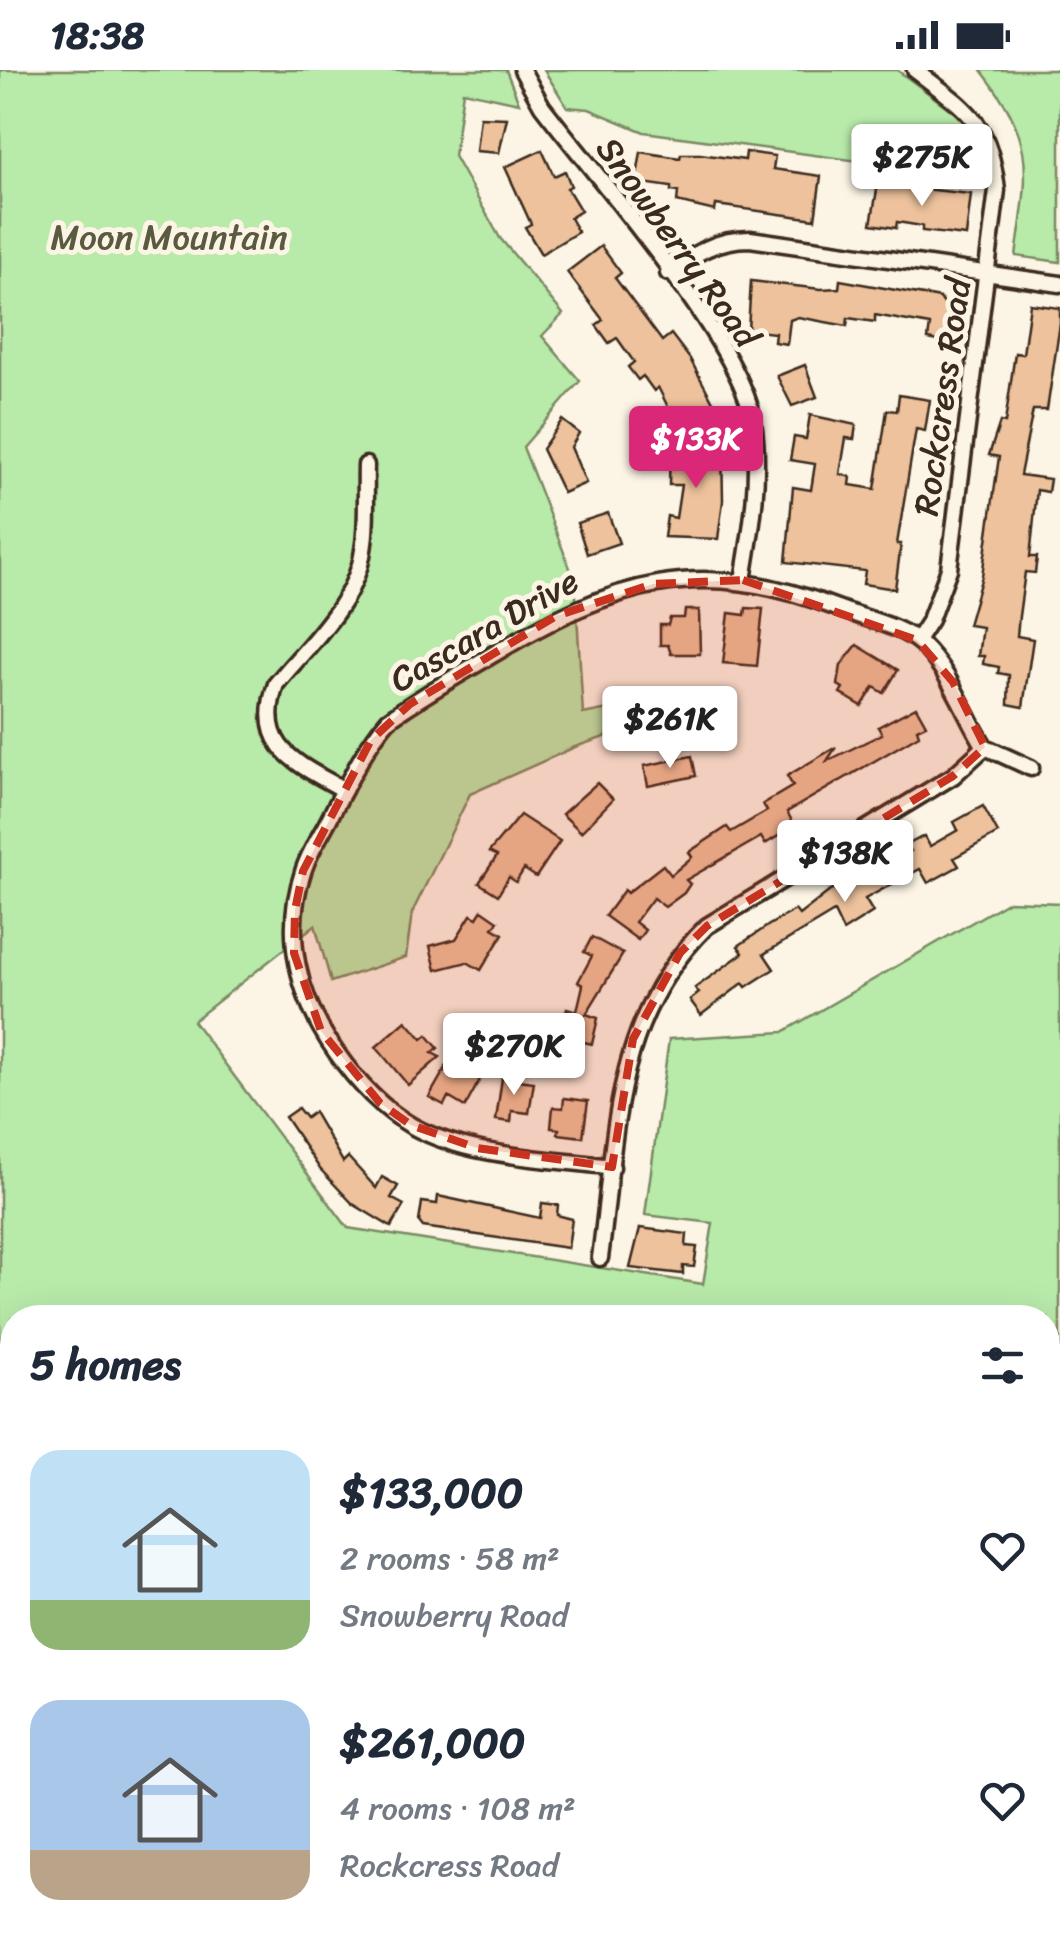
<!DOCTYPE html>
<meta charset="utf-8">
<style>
:root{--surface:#fff;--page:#f2f2f3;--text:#1f2937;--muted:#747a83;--accent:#db2777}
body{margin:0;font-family:Sriracha,sans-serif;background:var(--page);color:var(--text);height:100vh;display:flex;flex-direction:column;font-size:38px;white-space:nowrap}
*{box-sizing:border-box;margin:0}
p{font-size:32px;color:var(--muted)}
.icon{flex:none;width:55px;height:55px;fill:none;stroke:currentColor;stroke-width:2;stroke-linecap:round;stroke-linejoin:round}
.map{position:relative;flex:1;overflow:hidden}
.drawer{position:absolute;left:0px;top:1235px;width:1060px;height:642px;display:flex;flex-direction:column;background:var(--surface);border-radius:40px 40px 0 0;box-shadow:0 10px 40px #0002}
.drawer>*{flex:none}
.price{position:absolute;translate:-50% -85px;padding:0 22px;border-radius:10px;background:#fff;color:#222;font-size:32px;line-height:65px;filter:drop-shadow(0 2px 5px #0008)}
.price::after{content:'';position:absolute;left:50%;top:60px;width:30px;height:22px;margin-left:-15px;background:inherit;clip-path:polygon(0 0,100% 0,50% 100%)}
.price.selected{background:var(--accent);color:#fff}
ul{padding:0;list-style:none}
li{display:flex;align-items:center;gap:30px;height:250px;padding:0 30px}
li span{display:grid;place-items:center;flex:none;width:280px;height:200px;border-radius:30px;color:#555}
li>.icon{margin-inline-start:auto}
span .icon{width:120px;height:120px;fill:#fffc;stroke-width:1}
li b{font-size:42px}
h2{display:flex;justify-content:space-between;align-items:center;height:120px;padding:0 30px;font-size:42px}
.status{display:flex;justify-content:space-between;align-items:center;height:70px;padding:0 50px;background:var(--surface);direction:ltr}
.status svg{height:28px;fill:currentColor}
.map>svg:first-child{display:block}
.green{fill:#b8eaaa;stroke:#7a8a64;stroke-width:2.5;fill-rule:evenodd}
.building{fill:#edc29d;stroke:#3b2a1e;stroke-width:2.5}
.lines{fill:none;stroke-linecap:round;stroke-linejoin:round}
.minor-casing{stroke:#3b2a1e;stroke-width:21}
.minor{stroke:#fcf5e5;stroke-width:14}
.marked{fill:#c8321e;fill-opacity:0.2;stroke:#c8321e;stroke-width:8;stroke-dasharray:20 12;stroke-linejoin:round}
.labels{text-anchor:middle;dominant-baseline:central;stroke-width:10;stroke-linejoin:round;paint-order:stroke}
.park-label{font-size:35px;fill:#5a5a41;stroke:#fcf5e5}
.street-label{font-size:35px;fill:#3b2a1e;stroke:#fcf5e5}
</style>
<div class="status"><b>18:38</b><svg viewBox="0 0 49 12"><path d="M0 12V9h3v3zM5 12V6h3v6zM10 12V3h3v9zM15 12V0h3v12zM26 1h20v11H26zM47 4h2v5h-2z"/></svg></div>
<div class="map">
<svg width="1060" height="1876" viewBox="0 0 1060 1876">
<rect width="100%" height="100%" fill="#fcf5e5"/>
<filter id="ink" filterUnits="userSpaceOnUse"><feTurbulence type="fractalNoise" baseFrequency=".01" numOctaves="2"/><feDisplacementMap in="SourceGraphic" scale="20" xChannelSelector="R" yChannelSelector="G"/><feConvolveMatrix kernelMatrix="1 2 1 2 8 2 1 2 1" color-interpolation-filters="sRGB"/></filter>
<g filter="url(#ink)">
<g class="green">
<path d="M0,0H506L519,33L463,21L454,86L500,168L563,244L542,266L580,311L523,377L575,511L583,644L659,629L664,647L575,677L470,724L412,843L406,887L331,912L315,855L193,951L348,1158L703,1214L713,1153L645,1145L669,969L783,962L1009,831L1060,833V1876H0ZM12,1248H1048V1865H12Z"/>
<polygon points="544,0 897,0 967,52 981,79 985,108 644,62 589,39 567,37"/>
<path d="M981,0H1060V192L1016,186C1028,100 1037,72 981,0Z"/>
</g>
<g class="building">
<polygon points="480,47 507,48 499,83 476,81"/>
<polygon points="542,80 554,106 565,101 571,116 567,118 581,141 570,148 578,162 541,184 525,157 531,154 505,97"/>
<polygon points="641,82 680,88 681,84 700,84 745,90 746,82 775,86 773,99 821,106 815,149 716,135 715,141 677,132 678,122 671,121 671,117 636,112"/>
<polygon points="878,114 971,124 966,166 922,161 922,156 897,152 896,158 871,154"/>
<polygon points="601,176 621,203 615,208 662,271 671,264 690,289 720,345 682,365 658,317 654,321 643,306 638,310 628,297 634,292 617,268 609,273 596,255 603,250 567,202"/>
<polygon points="840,210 940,228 953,247 949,273 928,269 930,255 875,245 875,252 848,248 847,256 798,247 790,250 787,274 774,272 775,263 748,260 751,211 821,219 839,218"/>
<polygon points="1030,234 1060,238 1060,254 1047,340 1033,340 1020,405 1050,409 1048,422 1037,420 1030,487 1037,487 1035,503 1025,502 1019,546 1017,566 1033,569 1023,637 1008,634 1009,605 998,603 999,597 983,594 984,586 978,586 982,557 968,555 982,506 999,387 989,385 1000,352 1005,353 1015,283 1023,284"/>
<polygon points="805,295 817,327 792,336 777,306"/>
<polygon points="899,325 930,330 925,361 916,359 897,474 901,474 895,519 863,514 865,501 786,492 793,417 811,420 815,394 790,390 794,367 806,369 810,345 856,355 854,369 846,368 840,404 851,407 850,415 875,419 887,340 897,341"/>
<polygon points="562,350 579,363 571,377 586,413 563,423 542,379"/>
<polygon points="670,373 722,375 723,431 718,469 664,467 667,446 676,448 681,415 669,415"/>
<polygon points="608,443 619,473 587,484 577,453"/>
<polygon points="746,538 763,539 757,596 723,593 729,543 745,545"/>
<polygon points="685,540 699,540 700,584 671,584 668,575 660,575 660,555 668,555 670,548 684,548"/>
<polygon points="857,575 898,600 884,623 874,617 862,636 840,623 843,618 838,615 841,595"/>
<polygon points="916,637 926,655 917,659 919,665 787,742 795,756 765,774 761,767 686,810 690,814 684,823 665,837 653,828 635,852 645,860 638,870 605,846 624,820 627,823 663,795 671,805 692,787 689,782 727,757 731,762 767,741 763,734 793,716 787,706 836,677 827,691 882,664 878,657"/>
<polygon points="692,686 696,706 648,716 644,696"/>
<polygon points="597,713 613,729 581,762 562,744"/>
<polygon points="983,736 998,763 954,788 959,796 928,813 920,799 865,829 873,842 843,861 834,842 764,884 774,899 746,917 743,913 701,945 690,930 699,923 695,918 743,883 738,876 769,855 795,840 799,845 839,814 842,818 911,781 907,775 924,766 930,776 958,760 954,752"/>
<polygon points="520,745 560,771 536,807 524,799 516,812 509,807 498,825 479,813 497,786 489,782"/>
<polygon points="482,840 498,851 493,858 503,864 481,900 467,892 436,900 430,876 456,869 471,845 477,848"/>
<polygon points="592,867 623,884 586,944 598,948 592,974 560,966 567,938 577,941 583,915 578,912 592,886 584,882"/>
<polygon points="406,951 422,969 427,965 438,978 432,983 440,987 408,1015 376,977"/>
<polygon points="449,992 465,1001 470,994 484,1002 465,1037 448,1027 444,1035 429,1027"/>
<polygon points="502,1008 534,1012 529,1043 512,1041 511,1052 496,1050"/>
<polygon points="564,1028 588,1031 583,1067 558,1064 559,1059 551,1058 553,1037 563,1038"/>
<polygon points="298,1038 306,1048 314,1042 343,1092 348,1087 376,1118 382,1107 398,1116 391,1128 404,1135 391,1157 353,1134 320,1099 285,1047"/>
<polygon points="438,1126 540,1148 542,1133 558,1135 557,1145 572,1149 568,1178 423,1157 419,1152 422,1132 437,1134"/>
<polygon points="640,1158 687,1164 686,1176 697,1177 694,1197 683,1196 683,1204 630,1198"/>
</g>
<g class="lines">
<g class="minor-casing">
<g id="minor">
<path d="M522,0L542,36C596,107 741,271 753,351C761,405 752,457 743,510"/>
<path d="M915,0C967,40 989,49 997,120L949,499L930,550L917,570"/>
<path d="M668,203C696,183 716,169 750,169L1060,214"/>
<path d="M344,720C297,693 254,678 276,614C308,575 356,533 363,480C368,453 365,423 366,395"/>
<path d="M612,1097C548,1088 470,1088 412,1056C381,1038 356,1011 336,982C299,930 282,865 303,802C309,781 324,761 333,741C350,709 365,677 388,650C421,626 457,606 492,585C615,511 698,485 837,538C862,548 902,556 921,574C952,604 963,642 985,677L1031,698"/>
<path d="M600,1188C617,1064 612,949 707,856L953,706L985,677"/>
</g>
</g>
<use href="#minor" class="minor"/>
</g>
</g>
<path class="marked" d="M743,510L917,570L953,612L985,677L953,706L707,856L680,883L633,969L612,1097L477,1078L411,1055L380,1033L321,961L294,883L295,840L303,801L371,670L410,634L556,546L653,514Z"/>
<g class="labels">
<g class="park-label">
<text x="169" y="167">Moon Mountain</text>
</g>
<g class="street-label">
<text transform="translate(678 172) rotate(54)">Snowberry Road</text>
<text transform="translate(942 327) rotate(-82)">Rockcress Road</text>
<text transform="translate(484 560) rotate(-30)">Cascara Drive</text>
</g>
</g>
</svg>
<b class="price" style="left:922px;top:139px">$275K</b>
<b class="price selected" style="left:696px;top:421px">$133K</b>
<b class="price" style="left:670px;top:701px">$261K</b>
<b class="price" style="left:845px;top:835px">$138K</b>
<b class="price" style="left:514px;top:1028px">$270K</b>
<section class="drawer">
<h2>5 homes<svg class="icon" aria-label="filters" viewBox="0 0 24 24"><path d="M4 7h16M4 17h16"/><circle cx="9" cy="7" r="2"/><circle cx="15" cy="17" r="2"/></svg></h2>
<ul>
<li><span style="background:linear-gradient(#bfe0f5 75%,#8fb573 0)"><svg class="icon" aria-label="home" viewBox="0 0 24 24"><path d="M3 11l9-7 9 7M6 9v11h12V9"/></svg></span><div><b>$133,000</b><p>2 rooms · 58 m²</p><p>Snowberry Road</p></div><svg class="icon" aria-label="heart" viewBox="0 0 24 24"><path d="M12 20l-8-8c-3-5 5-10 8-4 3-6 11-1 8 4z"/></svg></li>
<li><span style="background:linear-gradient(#a9c7e8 75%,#b9a48a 0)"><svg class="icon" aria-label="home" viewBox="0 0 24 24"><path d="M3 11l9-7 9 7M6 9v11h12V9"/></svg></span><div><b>$261,000</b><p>4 rooms · 108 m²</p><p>Rockcress Road</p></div><svg class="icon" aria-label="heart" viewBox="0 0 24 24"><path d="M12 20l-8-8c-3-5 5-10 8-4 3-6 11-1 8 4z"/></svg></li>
</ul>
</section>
</div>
